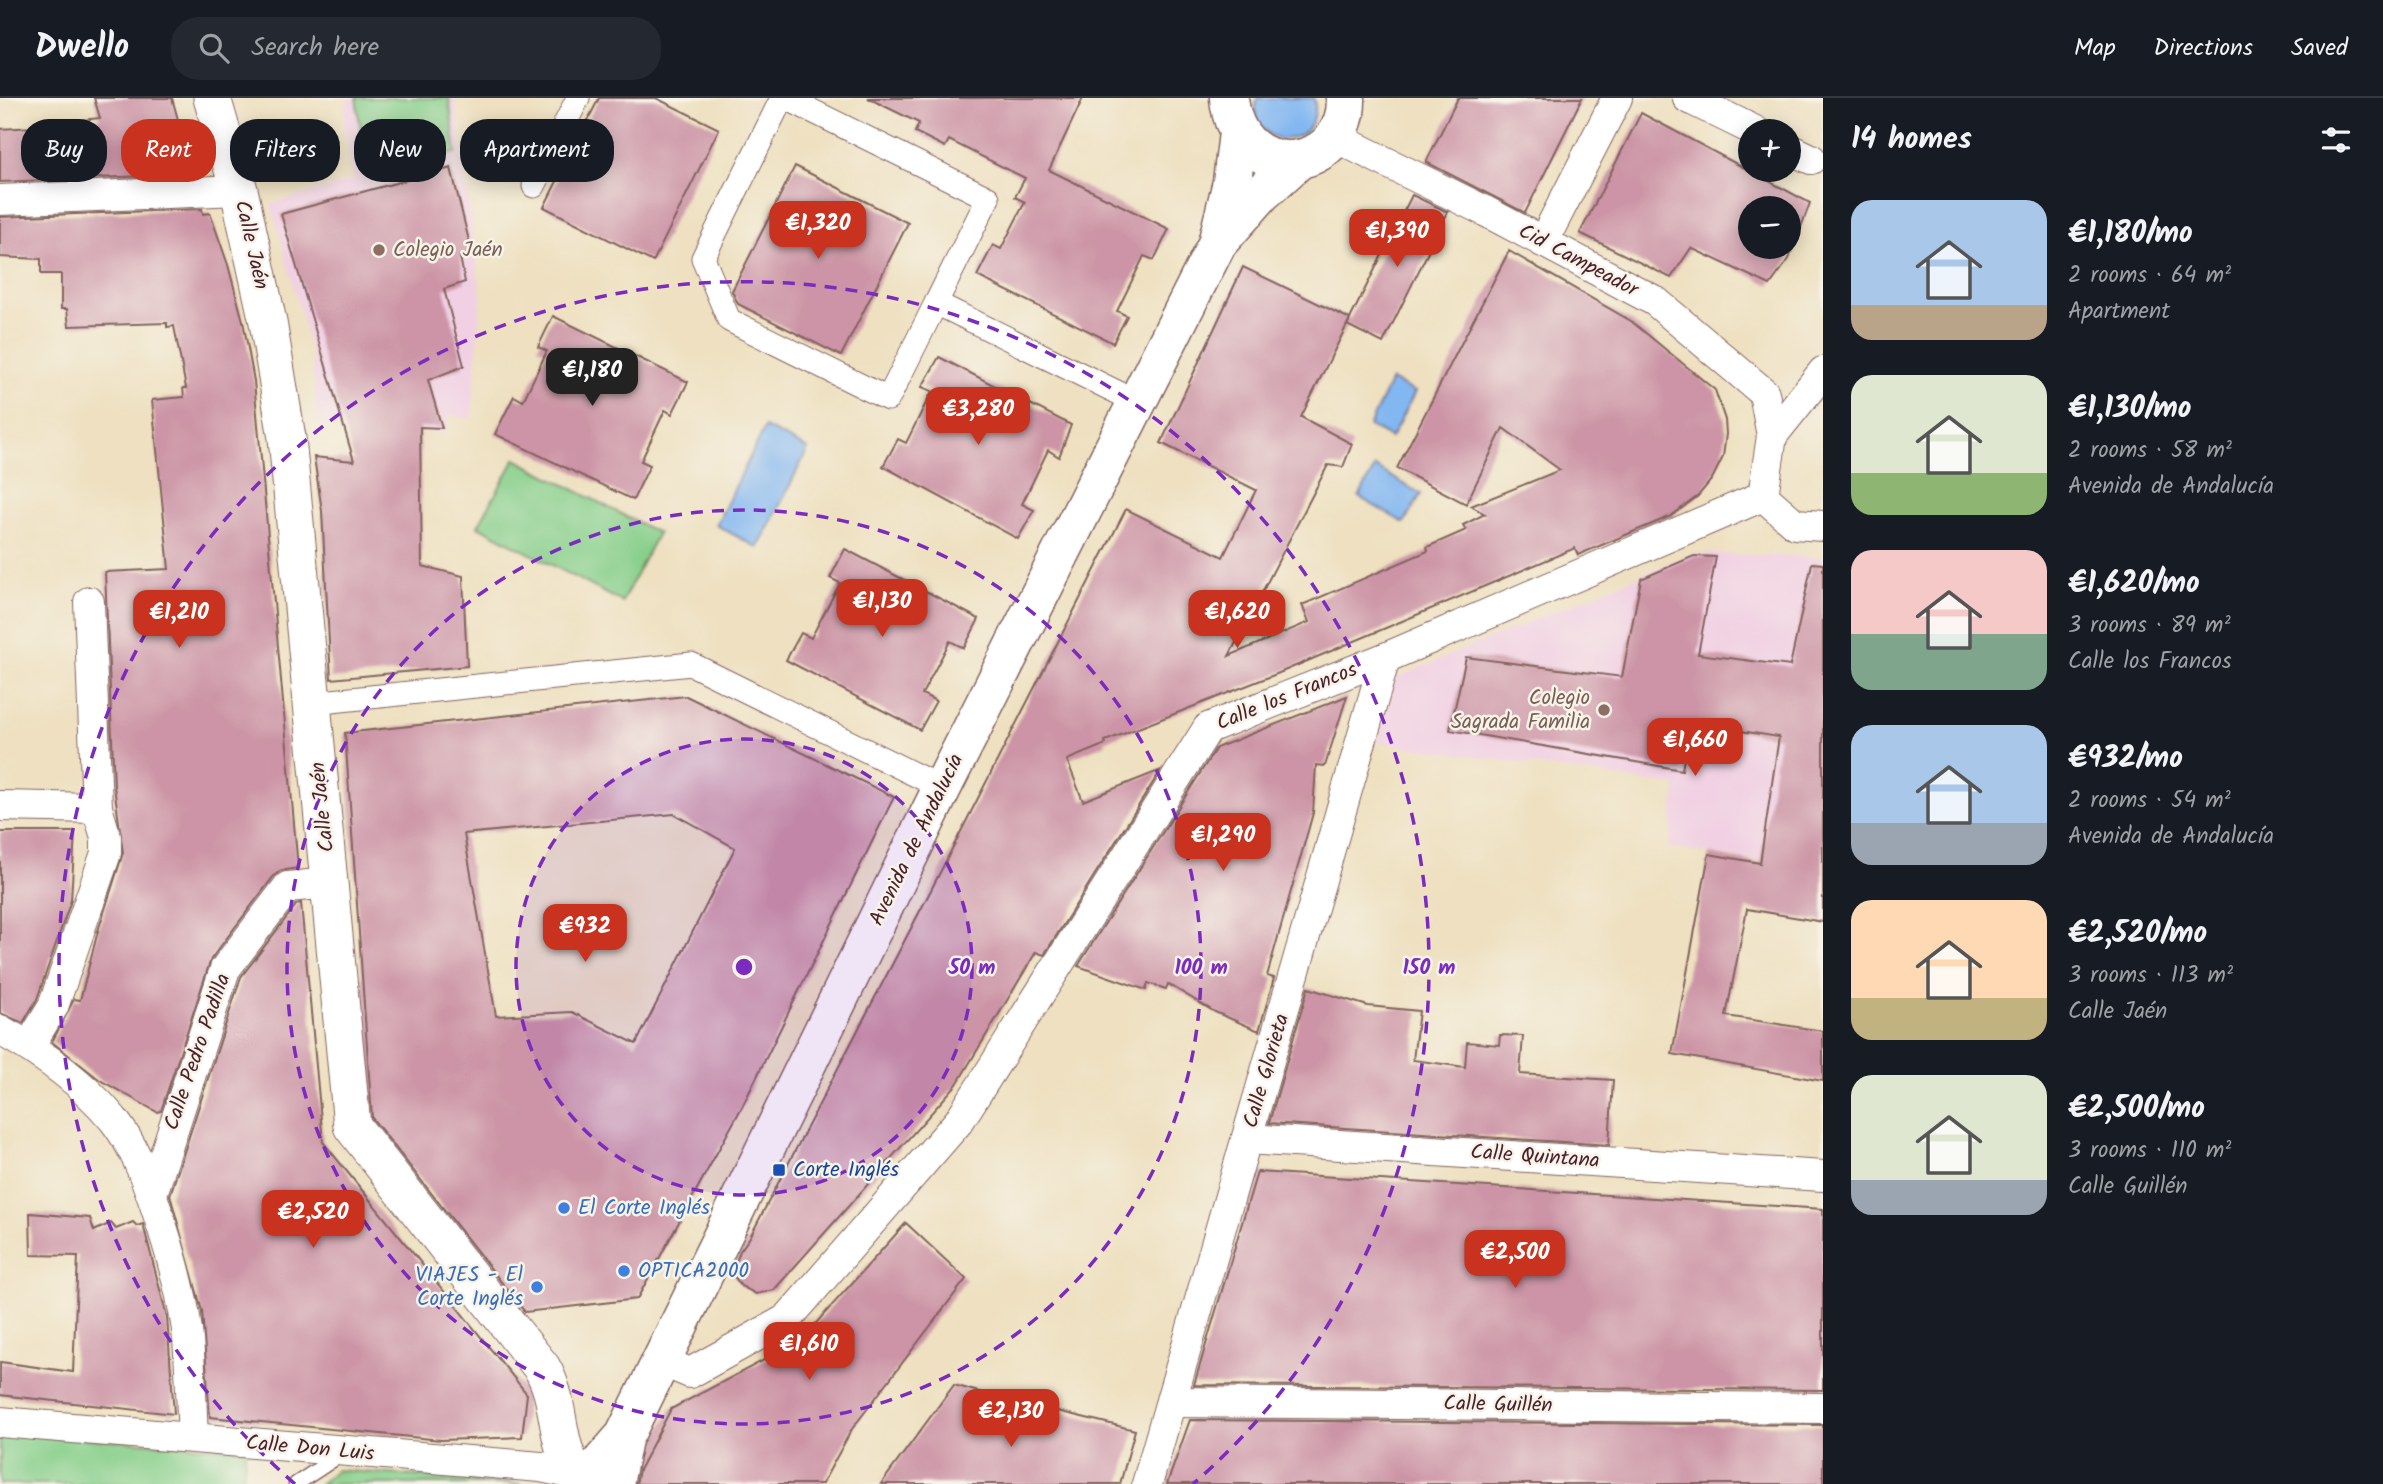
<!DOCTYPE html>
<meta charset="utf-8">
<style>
:root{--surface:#171b24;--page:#242831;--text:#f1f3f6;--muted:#9ea1a6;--line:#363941;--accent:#c8321e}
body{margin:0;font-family:Kalam,sans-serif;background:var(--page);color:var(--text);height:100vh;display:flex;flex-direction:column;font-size:26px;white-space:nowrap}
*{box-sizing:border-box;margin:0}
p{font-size:23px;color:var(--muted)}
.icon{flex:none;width:38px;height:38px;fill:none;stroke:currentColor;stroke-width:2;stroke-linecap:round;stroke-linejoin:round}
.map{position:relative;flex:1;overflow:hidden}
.sheet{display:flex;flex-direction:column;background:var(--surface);width:560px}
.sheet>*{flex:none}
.banner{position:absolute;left:21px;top:21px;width:665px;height:63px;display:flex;gap:14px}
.tools{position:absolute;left:1738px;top:21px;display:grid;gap:14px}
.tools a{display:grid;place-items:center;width:63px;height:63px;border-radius:50%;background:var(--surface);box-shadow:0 4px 18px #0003;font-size:35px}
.price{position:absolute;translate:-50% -60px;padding:0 16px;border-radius:14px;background:var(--accent);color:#fff;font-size:23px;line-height:46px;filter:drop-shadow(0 2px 4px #0008)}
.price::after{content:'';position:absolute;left:50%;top:42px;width:21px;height:16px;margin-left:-10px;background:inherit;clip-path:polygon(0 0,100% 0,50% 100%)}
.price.selected{background:#222;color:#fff}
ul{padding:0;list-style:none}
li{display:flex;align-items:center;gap:21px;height:175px;padding:0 28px}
li span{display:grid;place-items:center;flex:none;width:196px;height:140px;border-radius:21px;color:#555}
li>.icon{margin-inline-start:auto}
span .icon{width:84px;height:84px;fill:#fffc;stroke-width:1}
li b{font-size:30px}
h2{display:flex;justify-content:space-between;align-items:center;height:84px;padding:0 28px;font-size:30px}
.chip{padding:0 24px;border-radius:28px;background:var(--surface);box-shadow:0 4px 18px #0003;font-size:24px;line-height:63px}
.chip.selected{background:var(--accent);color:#fff}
header{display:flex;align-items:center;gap:42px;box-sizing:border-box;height:98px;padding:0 35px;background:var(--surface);border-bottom:2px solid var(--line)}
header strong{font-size:33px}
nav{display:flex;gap:38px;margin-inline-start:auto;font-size:24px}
.search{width:490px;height:63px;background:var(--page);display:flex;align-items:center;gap:18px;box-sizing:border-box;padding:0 24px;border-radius:28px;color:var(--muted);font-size:26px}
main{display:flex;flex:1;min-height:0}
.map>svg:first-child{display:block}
.built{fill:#f1d0e3}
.green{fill:#87cf8b;stroke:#68775b;stroke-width:2}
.water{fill:#83b7f1;stroke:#666b8e;stroke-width:2}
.building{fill:#cc94a6;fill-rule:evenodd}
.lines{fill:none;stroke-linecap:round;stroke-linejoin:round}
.service-casing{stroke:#83635f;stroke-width:17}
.pedestrian-casing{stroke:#83635f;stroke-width:25}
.minor-casing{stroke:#83635f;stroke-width:32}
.tertiary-casing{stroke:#83635f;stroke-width:39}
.secondary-casing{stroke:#83635f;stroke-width:41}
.service{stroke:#fff;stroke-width:14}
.pedestrian{stroke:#fff;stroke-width:23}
.minor{stroke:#fff;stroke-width:30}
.tertiary{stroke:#fff;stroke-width:37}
.secondary{stroke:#fff;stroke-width:38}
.ring{fill:none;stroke:#7b2cbf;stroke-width:3.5;stroke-dasharray:12 9}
.education-dot{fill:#8d6e63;stroke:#f7f3e8;stroke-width:2.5}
.transit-dot{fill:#1a4fb4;stroke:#f7f3e8;stroke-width:2.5}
.shop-dot{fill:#3f7fe0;stroke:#f7f3e8;stroke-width:2.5}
.labels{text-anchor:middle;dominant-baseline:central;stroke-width:5;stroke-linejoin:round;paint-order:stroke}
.street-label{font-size:21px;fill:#4a1f2b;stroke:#f7f3e8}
.education-label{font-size:21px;fill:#785e54;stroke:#f7f3e8;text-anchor:start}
.transit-label{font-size:21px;fill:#164399;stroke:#f7f3e8;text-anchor:start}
.shop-label{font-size:21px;fill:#366cbe;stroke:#f7f3e8;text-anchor:start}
.centre{fill:#7b2cbf;stroke:#f7f3e8;stroke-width:3.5}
.ring-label{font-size:21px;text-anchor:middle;font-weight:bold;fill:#7b2cbf;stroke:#f7f3e8;stroke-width:5;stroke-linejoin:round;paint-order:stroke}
</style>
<header>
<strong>Dwello</strong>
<div class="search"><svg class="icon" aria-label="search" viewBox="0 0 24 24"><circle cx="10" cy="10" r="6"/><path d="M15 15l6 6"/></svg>Search here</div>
<nav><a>Map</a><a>Directions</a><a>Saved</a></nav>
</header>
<main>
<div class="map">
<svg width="1823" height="1386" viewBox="0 0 1823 1386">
<rect width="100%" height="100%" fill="#f7f3e8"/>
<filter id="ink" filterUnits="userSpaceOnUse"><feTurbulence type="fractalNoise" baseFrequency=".0143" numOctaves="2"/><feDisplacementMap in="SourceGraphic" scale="14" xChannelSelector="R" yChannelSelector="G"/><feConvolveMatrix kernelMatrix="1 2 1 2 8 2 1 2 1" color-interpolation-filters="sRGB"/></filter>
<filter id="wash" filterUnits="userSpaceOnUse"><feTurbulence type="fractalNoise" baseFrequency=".00686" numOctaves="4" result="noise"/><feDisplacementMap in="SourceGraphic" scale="28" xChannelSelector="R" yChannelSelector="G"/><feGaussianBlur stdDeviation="1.57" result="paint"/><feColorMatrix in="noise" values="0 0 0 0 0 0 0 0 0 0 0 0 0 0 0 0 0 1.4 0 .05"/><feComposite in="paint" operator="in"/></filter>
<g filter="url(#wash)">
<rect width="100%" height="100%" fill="#eee0c0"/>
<g class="built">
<polygon points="347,0 455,0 481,197 472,321 450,317 445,335 317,326 311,254 271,106 354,82 344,26"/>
<polygon points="1693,455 1823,459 1823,772 1669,750 1676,688 1378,644 1393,581"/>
</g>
<g class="green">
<polygon points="356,0 449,0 456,55 367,73"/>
<polygon points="515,361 658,435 622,504 478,428"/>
<polygon points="0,1335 246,1351 242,1386 0,1386"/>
<polygon points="337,1372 521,1386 320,1386"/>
</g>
<g class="water">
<path d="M1257,0H1314C1320,25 1303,43 1278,41C1260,33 1252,20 1257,0Z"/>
<polygon points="1391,282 1415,294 1391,340 1369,328"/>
<polygon points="765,329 808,351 758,450 716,427"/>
<polygon points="1375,369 1421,396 1404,425 1359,399"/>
</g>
<g id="blocks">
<g class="building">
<polygon points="94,0 172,0 193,76 0,84 0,31 74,27 74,23 100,20"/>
<polygon points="599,0 656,0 719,31 653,164 544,109"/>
<polygon points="868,0 1083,0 1049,72 1169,131 1154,162 1144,158 1117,213 1127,218 1113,245 977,178 993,147 1001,151 1025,104 1015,99 1025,80 949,42 945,49 915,34 919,25"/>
<polygon points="1458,0 1582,0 1525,115 1426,64"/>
<path d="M1641,15L1810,105L1789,161L1770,187L1691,150L1671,180L1580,135ZM1750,110H1788V149H1750Z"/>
<polygon points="795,68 908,125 841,258 738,206 732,193"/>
<polygon points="451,70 472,155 460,159 465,184 444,191 464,268 428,282 442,330 420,329 422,468 463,478 467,568 331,581 322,413 314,359 354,363 281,116"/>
<polygon points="1412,97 1448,114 1383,245 1347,227"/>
<polygon points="202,111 203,116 210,115 228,167 243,223 254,283 298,770 280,773 274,778 211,861 161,1013 157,1014 100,982 52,944 74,901 80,902 98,833 123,755 114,688 105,474 169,471 152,302 184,299 183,290 186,290 174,228 167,229 167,225 69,228 67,211 61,211 61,176 41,176 41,161 0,159 0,119"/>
<polygon points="1509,153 1631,223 1715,292 1725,322 1726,336 1723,359 1712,381 1698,398 1671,418 1578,457 1575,450 1279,575 1105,643 1106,646 1067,662 1083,703 1161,672 1044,857 1036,854 957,986 774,1192 756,1196 741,1188 732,1175 740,1153 750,1139 931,792 1126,411 1223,459 1256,392 1161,345 1243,169 1350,221 1301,319 1352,346 1343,369 1328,367 1229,558 1309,524 1302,507 1428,453 1427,449 1466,432 1463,427 1485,416 1471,408 1560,372 1503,330 1466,406 1397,370"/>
<polygon points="553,218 688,284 672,316 665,312 641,363 650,367 633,402 495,336 514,298 523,303 547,253 538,249"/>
<polygon points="939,259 1071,327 1059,359 1048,352 1022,406 1034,412 1018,441 883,368 898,341 906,345 932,293 922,289"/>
<polygon points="845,451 979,521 964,550 950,543 922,596 936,603 920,632 786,562 801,535 811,540 840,485 830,480"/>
<polygon points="1694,458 1716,459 1698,556 1790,568 1812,465 1823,466 1823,824 1747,811 1726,918 1823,933 1823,983 1672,956 1709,756 1760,765 1779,639 1690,625 1682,672 1450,632 1466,559 1622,579 1641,481"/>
<path d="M686,598L894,699L743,1007L637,1201L525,1214L372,1020L345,635ZM674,716L735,750L636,946L572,914L496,918L464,736Z"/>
<polygon points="1347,598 1325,668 1316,667 1313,715 1267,878 1274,880 1259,933 1215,914 1168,886 1166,891 1148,885 1146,892 1078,868 1216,650"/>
<polygon points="0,734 75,734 71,802 37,901 23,925 0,915"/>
<polygon points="301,805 323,1044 527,1296 522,1339 441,1342 210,1319 202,1213 170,1097 241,879 297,806"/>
<polygon points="1308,890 1368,908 1419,913 1413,962 1465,969 1467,944 1499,947 1500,937 1523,938 1520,976 1613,982 1609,1047 1269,1025"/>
<polygon points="1257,1074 1823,1111 1823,1292 1194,1287"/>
<polygon points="30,1115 90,1120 94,1133 111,1125 116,1131 133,1124 137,1128 143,1126 167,1219 174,1316 0,1297 0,1264 73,1274 78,1158 31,1157"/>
<polygon points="906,1125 966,1181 852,1331 822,1386 636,1386 639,1372 671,1311 800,1243"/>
<polygon points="954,1287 982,1295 976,1317 1033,1332 1041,1309 1135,1332 1120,1386 881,1386"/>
<polygon points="1190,1322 1823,1327 1823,1386 1167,1386"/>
</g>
</g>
</g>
<g filter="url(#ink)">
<use href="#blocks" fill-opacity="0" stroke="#83635f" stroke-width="2"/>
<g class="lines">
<g class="service-casing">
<polyline id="service" points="296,1386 340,1357"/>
</g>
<g class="pedestrian-casing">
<g id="pedestrian">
<polyline points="782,0 703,160 729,222 888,301 936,205"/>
<polyline points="786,0 988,100 936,205 1137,304"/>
<polyline points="534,88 578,0"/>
<polyline points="312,605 691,566 942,690"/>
</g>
</g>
<g class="minor-casing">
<g id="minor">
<polyline points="1688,0 1755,33"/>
<polyline points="1335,39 1485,113 1655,203 1764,295 1772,338"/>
<polyline points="1788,50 1811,61"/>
<polyline points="0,102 239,92"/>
<polyline points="1543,144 1617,0"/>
<polyline points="1763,398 1772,338 1823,274"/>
<polyline points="1763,398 1795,426 1823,428"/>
<polyline points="0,708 97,710"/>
<path d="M0,932C42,955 82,984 113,1021C133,1046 145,1077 155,1107C169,1148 181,1189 187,1232C191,1267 191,1303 193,1339"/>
<polyline points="29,948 53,909 106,755 106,739 97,710 89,504"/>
<polyline points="1247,1041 1823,1078"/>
<polyline points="152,1096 225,871 288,789 330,785"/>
<polyline points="661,1263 690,1275 787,1221 959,1023 1208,630 1385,560 1763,398"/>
<polyline points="1173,1304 1823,1310"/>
<polyline points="0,1324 541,1369 565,1374 586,1386"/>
<polyline points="1147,1386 1385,560"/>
</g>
</g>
<g class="tertiary-casing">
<path id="tertiary" d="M212,0L239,92L268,224L287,340L352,1028L542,1270C564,1307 552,1355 584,1384"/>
</g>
<g class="secondary-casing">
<g id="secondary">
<path d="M1229,0C1237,88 1348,77 1346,0"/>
<polyline points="1221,141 1262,95 1300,61"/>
<polyline points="583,1386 621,1342"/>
<polyline points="614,1386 623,1341 942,690 1217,146 1232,84 1238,35"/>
</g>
</g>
<use href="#service" class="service"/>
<use href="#pedestrian" class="pedestrian"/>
<use href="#minor" class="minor"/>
<use href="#tertiary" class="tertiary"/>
<use href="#secondary" class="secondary"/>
</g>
</g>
<circle cx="744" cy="869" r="228" fill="#7b2cbf" fill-opacity=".12"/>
<g class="ring">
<circle cx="744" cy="869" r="228"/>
<circle cx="744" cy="869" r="457"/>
<path d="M295 1386A685 685 0 1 1 1193 1386"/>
</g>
<g class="education-dot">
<circle cx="379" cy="152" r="7"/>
<circle cx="1604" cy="612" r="7"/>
</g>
<rect class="transit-dot" x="772" y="1065" width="14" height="14" rx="3.5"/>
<g class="shop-dot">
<circle cx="564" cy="1110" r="7"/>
<circle cx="624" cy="1173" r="7"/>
<circle cx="537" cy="1189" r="7"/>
</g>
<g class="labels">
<g class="street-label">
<text transform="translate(251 147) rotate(77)">Calle Jaén</text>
<text transform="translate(1578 163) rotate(28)">Cid Campeador</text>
<text transform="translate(1287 599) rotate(-22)">Calle los Francos</text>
<text transform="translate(323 709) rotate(-96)">Calle Jaén</text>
<text transform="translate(917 742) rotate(-64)">Avenida de Andalucía</text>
<text transform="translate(198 954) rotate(-71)">Calle Pedro Padilla</text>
<text transform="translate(1267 973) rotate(-74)">Calle Glorieta</text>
<text transform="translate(1535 1059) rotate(4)">Calle Quintana</text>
<text transform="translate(1498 1307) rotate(1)">Calle Guillén</text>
<text transform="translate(310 1351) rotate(5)">Calle Don Luis</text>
</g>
<g class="education-label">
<text x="393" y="152">Colegio Jaén</text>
<text x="1590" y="600" text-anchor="end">Colegio<tspan x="1590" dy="24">Sagrada Familia</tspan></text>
</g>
<g class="transit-label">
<text x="793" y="1072">Corte Inglés</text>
</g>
<g class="shop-label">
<text x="578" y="1110">El Corte Inglés</text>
<text x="638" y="1173">OPTICA2000</text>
<text x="523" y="1177" text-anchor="end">VIAJES - El<tspan x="523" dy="24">Corte Inglés</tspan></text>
</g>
</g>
<circle cx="744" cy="869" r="10" class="centre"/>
<g class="ring-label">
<text x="972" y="876">50 m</text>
<text x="1201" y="876">100 m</text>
<text x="1429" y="876">150 m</text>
</g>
</svg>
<div class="tools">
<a>+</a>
<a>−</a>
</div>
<b class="price" style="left:818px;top:163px">€1,320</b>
<b class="price" style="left:1397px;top:171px">€1,390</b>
<b class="price selected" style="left:592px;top:310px">€1,180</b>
<b class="price" style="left:978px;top:349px">€3,280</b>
<b class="price" style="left:882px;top:541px">€1,130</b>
<b class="price" style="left:179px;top:552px">€1,210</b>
<b class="price" style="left:1237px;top:552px">€1,620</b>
<b class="price" style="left:1695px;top:680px">€1,660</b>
<b class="price" style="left:1223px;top:775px">€1,290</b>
<b class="price" style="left:585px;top:866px">€932</b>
<b class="price" style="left:313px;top:1152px">€2,520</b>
<b class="price" style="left:1515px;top:1192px">€2,500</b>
<b class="price" style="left:809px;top:1284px">€1,610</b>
<b class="price" style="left:1011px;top:1351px">€2,130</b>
<div class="banner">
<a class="chip">Buy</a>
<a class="chip selected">Rent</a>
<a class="chip">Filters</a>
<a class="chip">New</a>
<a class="chip">Apartment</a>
</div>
</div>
<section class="sheet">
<h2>14 homes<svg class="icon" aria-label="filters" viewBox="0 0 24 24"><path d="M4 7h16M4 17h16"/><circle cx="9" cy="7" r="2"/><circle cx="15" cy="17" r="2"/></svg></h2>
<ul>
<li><span style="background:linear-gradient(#a9c7e8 75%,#b9a48a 0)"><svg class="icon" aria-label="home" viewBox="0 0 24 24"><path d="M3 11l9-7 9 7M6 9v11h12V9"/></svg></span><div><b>€1,180/mo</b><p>2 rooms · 64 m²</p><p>Apartment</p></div></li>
<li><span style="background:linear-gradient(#dfe7d0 70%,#8fb573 0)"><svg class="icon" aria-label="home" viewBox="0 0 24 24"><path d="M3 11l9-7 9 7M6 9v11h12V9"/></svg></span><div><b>€1,130/mo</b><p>2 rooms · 58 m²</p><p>Avenida de Andalucía</p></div></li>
<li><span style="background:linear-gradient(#f6c9c9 60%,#7fa58c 0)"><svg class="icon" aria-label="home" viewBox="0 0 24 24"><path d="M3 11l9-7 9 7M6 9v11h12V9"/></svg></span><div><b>€1,620/mo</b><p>3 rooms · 89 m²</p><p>Calle los Francos</p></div></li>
<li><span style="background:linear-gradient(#a9c7e8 70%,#9aa5b1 0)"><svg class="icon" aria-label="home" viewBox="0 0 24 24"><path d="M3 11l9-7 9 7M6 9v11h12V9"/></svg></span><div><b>€932/mo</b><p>2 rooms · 54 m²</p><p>Avenida de Andalucía</p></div></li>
<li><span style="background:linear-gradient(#ffd9b3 70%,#c2b280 0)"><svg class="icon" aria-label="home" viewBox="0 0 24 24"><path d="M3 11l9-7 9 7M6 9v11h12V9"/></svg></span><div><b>€2,520/mo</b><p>3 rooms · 113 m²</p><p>Calle Jaén</p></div></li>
<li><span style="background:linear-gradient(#dfe7d0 75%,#9aa5b1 0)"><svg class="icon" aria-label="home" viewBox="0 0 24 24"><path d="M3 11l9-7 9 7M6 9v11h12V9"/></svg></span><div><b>€2,500/mo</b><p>3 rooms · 110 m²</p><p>Calle Guillén</p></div></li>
</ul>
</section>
</main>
